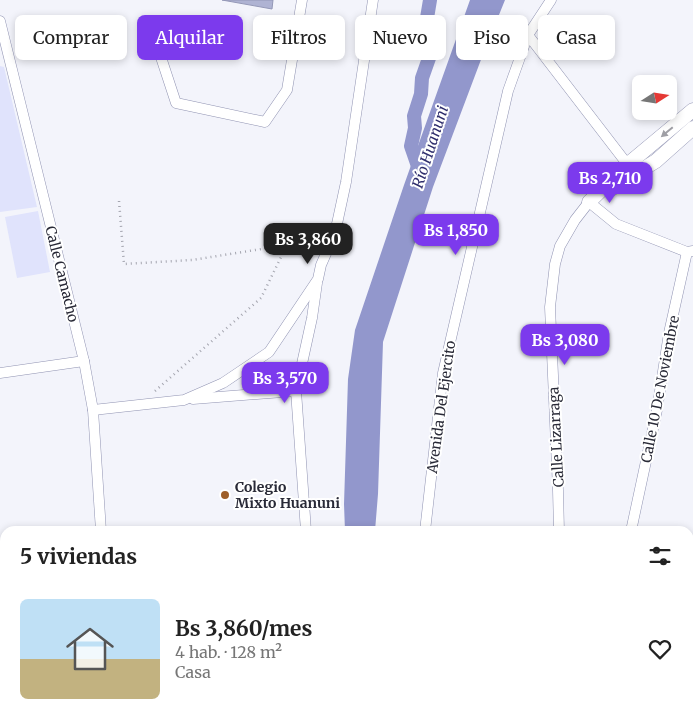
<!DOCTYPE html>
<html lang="es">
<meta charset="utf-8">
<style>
:root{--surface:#fff;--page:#f6f6f6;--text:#222;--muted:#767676;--accent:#7c3aed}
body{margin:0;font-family:Merriweather,serif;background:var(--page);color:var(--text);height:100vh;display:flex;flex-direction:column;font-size:19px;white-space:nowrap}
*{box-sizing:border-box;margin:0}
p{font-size:16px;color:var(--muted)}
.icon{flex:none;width:28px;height:28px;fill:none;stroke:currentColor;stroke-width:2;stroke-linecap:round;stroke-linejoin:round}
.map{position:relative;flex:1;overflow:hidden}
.details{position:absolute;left:0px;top:526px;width:694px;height:196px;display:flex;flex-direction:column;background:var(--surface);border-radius:15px 15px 0 0;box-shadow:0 2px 8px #0003}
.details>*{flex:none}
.banner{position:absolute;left:15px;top:15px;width:664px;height:45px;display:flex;gap:10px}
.needle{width:32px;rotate:78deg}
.buttons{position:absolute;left:632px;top:75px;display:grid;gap:10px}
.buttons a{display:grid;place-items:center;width:45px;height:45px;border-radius:8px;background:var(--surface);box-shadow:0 2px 8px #0003;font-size:25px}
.price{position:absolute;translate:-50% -42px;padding:0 11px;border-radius:10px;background:var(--accent);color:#fff;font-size:16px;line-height:32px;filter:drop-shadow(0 1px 2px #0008)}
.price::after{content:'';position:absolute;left:50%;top:30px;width:15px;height:11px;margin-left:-8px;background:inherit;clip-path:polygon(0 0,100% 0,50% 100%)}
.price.selected{background:#222;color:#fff}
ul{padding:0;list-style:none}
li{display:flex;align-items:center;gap:15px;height:125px;padding:0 20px}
li span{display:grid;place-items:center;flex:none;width:140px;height:100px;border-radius:8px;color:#555}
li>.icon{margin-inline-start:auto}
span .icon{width:60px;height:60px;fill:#fffc;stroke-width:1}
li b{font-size:21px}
h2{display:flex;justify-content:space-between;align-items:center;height:60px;padding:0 20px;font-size:21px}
.tag{padding:0 18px;border-radius:8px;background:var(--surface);box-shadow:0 2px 8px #0003;font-size:18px;line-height:45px}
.tag.selected{background:var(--accent);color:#fff}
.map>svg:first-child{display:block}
.green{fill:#e0e3fc}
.water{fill:#9297cc}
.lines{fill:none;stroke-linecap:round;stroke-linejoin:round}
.canal{stroke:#9297cc;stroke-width:14}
.building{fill:#afb3d3;stroke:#9498b7}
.minor-casing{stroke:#9093b2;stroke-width:11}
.tertiary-casing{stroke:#9093b2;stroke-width:15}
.primary-casing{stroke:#9093b2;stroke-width:18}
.path{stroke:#a4a5af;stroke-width:2.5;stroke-dasharray:1 4;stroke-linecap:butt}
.minor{stroke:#fff;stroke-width:10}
.tertiary{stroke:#fff;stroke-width:14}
.primary{stroke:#fff;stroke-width:16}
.oneway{fill:#9f9fa5}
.poi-dot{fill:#9e5e28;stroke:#fff;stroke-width:2}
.labels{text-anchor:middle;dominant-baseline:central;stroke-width:4;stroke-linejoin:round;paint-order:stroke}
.street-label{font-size:14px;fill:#292a37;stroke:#fff}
.poi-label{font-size:14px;font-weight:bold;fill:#292a37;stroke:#fff;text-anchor:start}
.water-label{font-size:15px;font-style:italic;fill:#2e2d6c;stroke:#fff}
</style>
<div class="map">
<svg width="693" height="722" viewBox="0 0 693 722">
<rect width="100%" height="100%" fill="#f3f4fb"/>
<g class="green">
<polygon points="0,66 4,67 37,207 0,212"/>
<polygon points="38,211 50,272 17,278 5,217"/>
</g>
<polygon class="water" points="470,0 505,0 482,57 433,187 383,342 378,494 375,531 345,531 344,504 348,379 355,330 404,185"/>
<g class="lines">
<polyline class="canal" points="420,172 411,146 415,128 414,116 421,94 422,78 434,44 427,18 430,0"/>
</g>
<g class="building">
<polygon points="222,0 273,0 272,9"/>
<polygon points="222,718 319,718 318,722 226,722"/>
</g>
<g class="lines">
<g class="minor-casing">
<g id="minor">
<polyline points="0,21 84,361 93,410 101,531"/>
<polyline points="152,30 176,103 265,122 287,90 302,0"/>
<polyline points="528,35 631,169"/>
<polyline points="0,373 84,361"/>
<polyline points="193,399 296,391"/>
<polyline points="93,410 184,400 223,383 269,352 318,279 321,265 335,233 346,182 373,0"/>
<polyline points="306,531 296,391 312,318 317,283"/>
<polyline points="425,531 443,373 508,91 528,35 551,0"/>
<polyline points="559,531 558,490 550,307 555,264 560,246 575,220 589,202 616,224 687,252"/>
<polyline points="631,531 657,410 669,333 687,252 693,251"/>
<polyline points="144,718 146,722"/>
<polyline points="208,718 210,722"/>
<polyline points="449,718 451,722"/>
<polyline points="567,718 567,722"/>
<polyline points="615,718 616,722"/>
<polyline points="354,722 361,718"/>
</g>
</g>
<g class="tertiary-casing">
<g id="tertiary">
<polyline points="611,189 656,161 693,128"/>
<polyline points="589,202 627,165 693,110"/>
</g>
</g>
<g class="primary-casing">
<polyline id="primary" points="0,691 1,722"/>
</g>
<g class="path">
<polyline points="119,201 124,264 192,260 287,245 301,234 323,234"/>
<polyline points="155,391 261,298 287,245"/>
</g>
<use href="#minor" class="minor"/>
<use href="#tertiary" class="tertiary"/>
<use href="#primary" class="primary"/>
</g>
<defs><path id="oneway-solid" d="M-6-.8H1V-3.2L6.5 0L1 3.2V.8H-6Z" transform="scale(1.25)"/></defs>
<use class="oneway" href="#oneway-solid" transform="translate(667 132) rotate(140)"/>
<circle class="poi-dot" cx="225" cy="495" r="5"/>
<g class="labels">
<g class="street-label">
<text transform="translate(62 274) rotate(76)">Calle Camacho</text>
<text transform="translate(660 389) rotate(-79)">Calle 10 De Noviembre</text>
<text transform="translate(441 407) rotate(-82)">Avenida Del Ejercito</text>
<text transform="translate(556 437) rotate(-93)">Calle Lizarraga</text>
</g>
<g class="poi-label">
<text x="235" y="487">Colegio<tspan x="235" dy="16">Mixto Huanuni</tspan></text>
</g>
<g class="water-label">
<text transform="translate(430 147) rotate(-72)">Río Huanuni</text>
</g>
</g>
</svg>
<div class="buttons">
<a><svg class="needle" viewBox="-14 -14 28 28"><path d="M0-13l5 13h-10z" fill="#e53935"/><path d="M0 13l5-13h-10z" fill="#767676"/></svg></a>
</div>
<b class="price" style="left:610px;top:204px">Bs 2,710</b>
<b class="price" style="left:456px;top:256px">Bs 1,850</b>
<b class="price selected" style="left:308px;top:265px">Bs 3,860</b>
<b class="price" style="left:565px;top:366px">Bs 3,080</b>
<b class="price" style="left:285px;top:404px">Bs 3,570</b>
<div class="banner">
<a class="tag">Comprar</a>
<a class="tag selected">Alquilar</a>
<a class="tag">Filtros</a>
<a class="tag">Nuevo</a>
<a class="tag">Piso</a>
<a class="tag">Casa</a>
</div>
<section class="details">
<h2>5 viviendas<svg class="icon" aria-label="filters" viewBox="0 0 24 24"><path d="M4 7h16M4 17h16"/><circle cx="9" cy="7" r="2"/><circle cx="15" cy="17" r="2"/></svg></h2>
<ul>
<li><span style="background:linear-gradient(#bfe0f5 60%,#c2b280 0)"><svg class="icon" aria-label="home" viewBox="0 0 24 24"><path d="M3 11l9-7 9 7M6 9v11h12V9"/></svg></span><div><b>Bs 3,860/mes</b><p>4 hab. · 128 m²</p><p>Casa</p></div><svg class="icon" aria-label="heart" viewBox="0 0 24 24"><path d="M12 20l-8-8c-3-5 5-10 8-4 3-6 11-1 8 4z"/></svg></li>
</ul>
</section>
</div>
